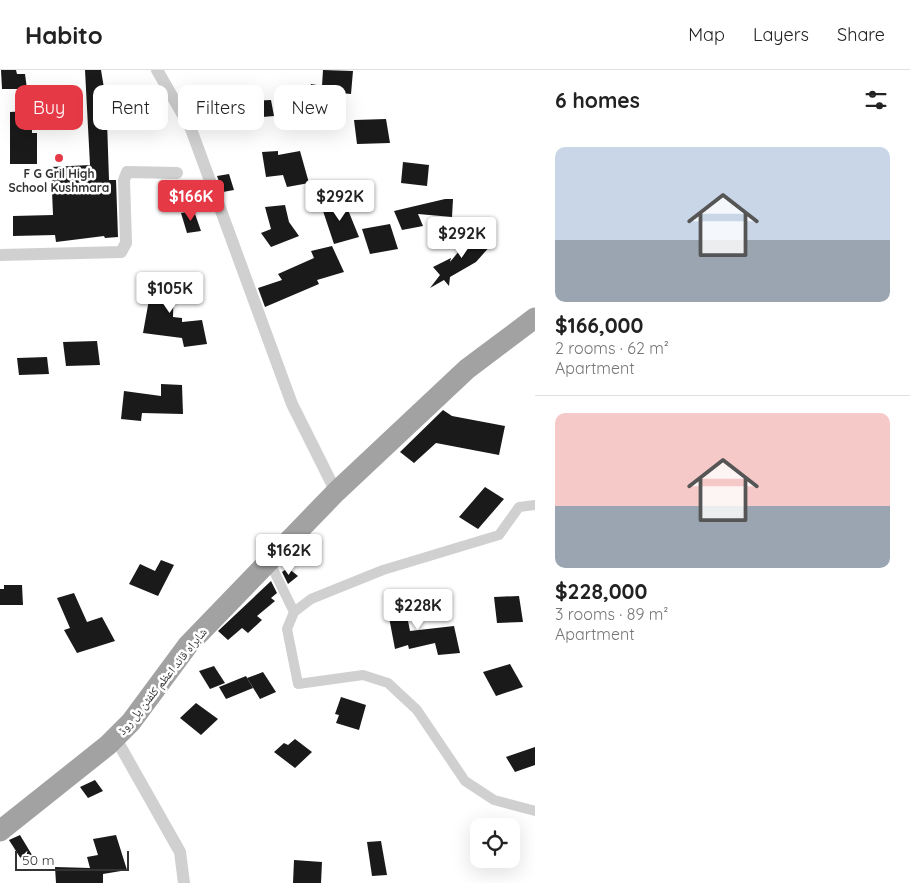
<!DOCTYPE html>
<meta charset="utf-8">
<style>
:root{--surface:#fff;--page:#f6f6f6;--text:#222;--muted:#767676;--line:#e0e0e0;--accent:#e63946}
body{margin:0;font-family:Quicksand,"Noto Naskh Arabic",sans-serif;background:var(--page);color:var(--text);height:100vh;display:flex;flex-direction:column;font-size:19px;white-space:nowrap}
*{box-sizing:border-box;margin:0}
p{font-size:16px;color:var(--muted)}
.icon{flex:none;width:28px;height:28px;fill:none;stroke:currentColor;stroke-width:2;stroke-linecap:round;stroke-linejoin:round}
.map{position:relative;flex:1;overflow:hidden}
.side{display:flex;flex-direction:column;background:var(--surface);width:375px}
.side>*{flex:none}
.top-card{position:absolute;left:15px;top:15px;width:445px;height:45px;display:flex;gap:10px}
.tools{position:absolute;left:470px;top:748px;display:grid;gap:10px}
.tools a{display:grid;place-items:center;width:50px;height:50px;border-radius:10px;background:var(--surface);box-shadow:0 5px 20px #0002;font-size:25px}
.scale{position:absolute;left:15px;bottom:12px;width:114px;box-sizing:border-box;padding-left:5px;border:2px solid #333;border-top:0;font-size:14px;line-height:18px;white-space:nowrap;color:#333;-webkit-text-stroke:4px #fff;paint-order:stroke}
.price{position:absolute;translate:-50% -42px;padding:0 11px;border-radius:5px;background:#fff;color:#222;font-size:16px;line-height:32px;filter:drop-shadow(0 1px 2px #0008)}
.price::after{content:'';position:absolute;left:50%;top:30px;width:15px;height:11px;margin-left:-8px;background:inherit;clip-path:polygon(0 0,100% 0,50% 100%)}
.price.active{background:var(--accent);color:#fff}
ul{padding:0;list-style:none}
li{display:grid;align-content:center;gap:10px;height:265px;padding:0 20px}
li+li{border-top:1px solid var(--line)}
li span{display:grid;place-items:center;height:155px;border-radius:10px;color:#555}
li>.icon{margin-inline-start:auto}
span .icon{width:90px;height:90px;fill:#fffc;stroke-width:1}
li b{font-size:21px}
h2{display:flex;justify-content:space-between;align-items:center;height:60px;padding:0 20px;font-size:21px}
.pill{padding:0 18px;border-radius:10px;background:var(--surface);box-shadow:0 5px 20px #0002;font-size:18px;line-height:45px}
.pill.active{background:var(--accent);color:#fff}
header{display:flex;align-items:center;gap:30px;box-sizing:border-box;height:70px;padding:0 25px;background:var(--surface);border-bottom:1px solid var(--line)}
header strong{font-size:24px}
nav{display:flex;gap:28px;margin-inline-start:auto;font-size:18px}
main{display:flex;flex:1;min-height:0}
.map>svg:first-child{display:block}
.building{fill:#1a1a1a}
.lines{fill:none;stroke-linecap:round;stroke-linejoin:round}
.pedestrian{stroke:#d0d0d0;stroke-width:10}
.minor{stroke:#d0d0d0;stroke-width:12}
.trunk{stroke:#a2a2a2;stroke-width:21}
.poi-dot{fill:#e63946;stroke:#fff;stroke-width:2}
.labels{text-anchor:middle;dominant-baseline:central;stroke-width:5;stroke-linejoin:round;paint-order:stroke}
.poi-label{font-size:12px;font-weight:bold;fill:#333;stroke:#fff}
.street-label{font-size:12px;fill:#333;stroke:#fff}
</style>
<header>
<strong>Habito</strong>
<nav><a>Map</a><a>Layers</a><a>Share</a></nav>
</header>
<main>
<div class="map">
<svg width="535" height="813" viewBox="0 0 535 813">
<rect width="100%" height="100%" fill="#fff"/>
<g class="building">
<polygon points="1,0 16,0 17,4 25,4 27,19 2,19"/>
<polygon points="85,0 101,0 106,30 146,30 148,51 107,51 109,110 116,110 118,167 105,168 104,166 56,172 55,165 13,166 13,146 53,145 51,97 90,95"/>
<polygon points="323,0 353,1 351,24 329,22 327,33 308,29 311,14 322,16"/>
<polygon points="271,30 274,46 251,48 247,31"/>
<polygon points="28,41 32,41 32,63 37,63 37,94 10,94 10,42"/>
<polygon points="386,49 390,73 357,74 354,50"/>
<polygon points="278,81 278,85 300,81 309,113 287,117 283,105 266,107 262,82"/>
<polygon points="403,92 429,95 427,116 401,113"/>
<polygon points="229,104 234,120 223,122 217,106"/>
<polygon points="445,129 453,129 452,147 418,144 423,156 402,160 394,141"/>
<polygon points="344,130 359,167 334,174 321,135"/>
<polygon points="285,135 289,152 299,166 271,177 261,163 271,159 265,137"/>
<polygon points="194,141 201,161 187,163 181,143"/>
<polygon points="390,154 398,179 370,184 362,159"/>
<polygon points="474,163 492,174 476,192 450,207 449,216 444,210 430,218 440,205 433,197 451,188 450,192"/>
<polygon points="332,176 344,202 317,210 319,214 265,237 258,218 282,210 278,204 314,188 311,181"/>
<polygon points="151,203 174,205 173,247 182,248 182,252 202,250 207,274 184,277 182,268 143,263 150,224"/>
<polygon points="97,271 100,295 66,296 63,272"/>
<polygon points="47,287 49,304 19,305 17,288"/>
<polygon points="161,314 182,315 183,344 142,343 141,351 121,349 124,321 161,326"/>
<polygon points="443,340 452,346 505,356 499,385 436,373 414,393 400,382"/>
<polygon points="485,417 504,429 478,459 459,447"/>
<polygon points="161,490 174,495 158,526 129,514 140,494 155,501"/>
<polygon points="288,498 298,506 288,514 282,502"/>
<polygon points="271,511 277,523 271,528 275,531 257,546 262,550 248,563 242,558 228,570 218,561"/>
<polygon points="4,515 22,515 23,535 0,535 0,519 4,519"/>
<polygon points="74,523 87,552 102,547 115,571 77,583 64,560 70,558 57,528"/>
<polygon points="403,525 410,561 454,556 460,583 438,585 435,573 409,579 408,575 395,579 385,526"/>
<polygon points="519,526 523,552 497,553 494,527"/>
<polygon points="510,594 523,617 496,626 483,602"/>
<polygon points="214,596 225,613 210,619 199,601"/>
<polygon points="263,602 276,622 260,629 247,608"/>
<polygon points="246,606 253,618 226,629 219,617"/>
<polygon points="341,627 366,635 359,660 336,653 339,645 335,644"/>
<polygon points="196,633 218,649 201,665 180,648"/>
<polygon points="295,669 312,682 295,698 274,682 284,673 288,675"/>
<polygon points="535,677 535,695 515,702 506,687"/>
<polygon points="95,710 103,721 88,728 80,717"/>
<polygon points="20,765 32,785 21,789 9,770"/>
<polygon points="116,765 127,800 103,804 103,813 56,813 55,797 90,798 87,787 98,785 93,769"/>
<polygon points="381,771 387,805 372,806 367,772"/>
<polygon points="294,790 322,792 321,813 293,813"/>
</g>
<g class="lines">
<g class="pedestrian">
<polyline points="269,491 294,542 287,559 298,614 363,605 388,613 417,640 465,711 494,730 535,741"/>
<polyline points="294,542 311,529 383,500 499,465 519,437 535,435"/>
</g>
<g class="minor">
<polyline points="157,0 191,59 292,334 336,422"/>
<polyline points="0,185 121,182 126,173 124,110 127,102 177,103"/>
<polyline points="115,667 180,782 184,813"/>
</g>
<polyline class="trunk" points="0,761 108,675 131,652 188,575 336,422 467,299 535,248"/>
</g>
<circle class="poi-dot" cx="59" cy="88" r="5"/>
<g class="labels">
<g class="poi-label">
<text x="59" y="103">F G Gril High<tspan x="59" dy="14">School Kushmara</tspan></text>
</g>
<g class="street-label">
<text transform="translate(162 611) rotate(-51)">شاہراہ قائد اعظم کلفٹن پل روڈ</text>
</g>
</g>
</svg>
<div class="tools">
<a><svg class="icon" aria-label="locate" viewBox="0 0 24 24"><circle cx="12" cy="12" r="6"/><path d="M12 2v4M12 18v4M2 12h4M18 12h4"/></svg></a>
</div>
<div class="scale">50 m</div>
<b class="price active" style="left:191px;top:152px">$166K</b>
<b class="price" style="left:340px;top:152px">$292K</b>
<b class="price" style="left:462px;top:189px">$292K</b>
<b class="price" style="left:170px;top:244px">$105K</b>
<b class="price" style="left:289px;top:506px">$162K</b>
<b class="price" style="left:418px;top:561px">$228K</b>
<div class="top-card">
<a class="pill active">Buy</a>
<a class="pill">Rent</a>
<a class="pill">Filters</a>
<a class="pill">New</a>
</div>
</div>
<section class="side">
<h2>6 homes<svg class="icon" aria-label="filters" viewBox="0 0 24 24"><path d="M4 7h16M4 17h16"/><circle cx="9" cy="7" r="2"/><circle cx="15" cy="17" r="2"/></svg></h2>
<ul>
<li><span style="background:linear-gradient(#c9d6e8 60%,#9aa5b1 0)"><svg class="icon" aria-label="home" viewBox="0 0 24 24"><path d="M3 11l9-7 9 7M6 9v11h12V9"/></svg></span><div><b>$166,000</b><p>2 rooms · 62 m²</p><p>Apartment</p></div></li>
<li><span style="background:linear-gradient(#f6c9c9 60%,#9aa5b1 0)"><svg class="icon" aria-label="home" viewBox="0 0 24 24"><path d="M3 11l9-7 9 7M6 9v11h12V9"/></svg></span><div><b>$228,000</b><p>3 rooms · 89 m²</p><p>Apartment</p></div></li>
</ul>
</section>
</main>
